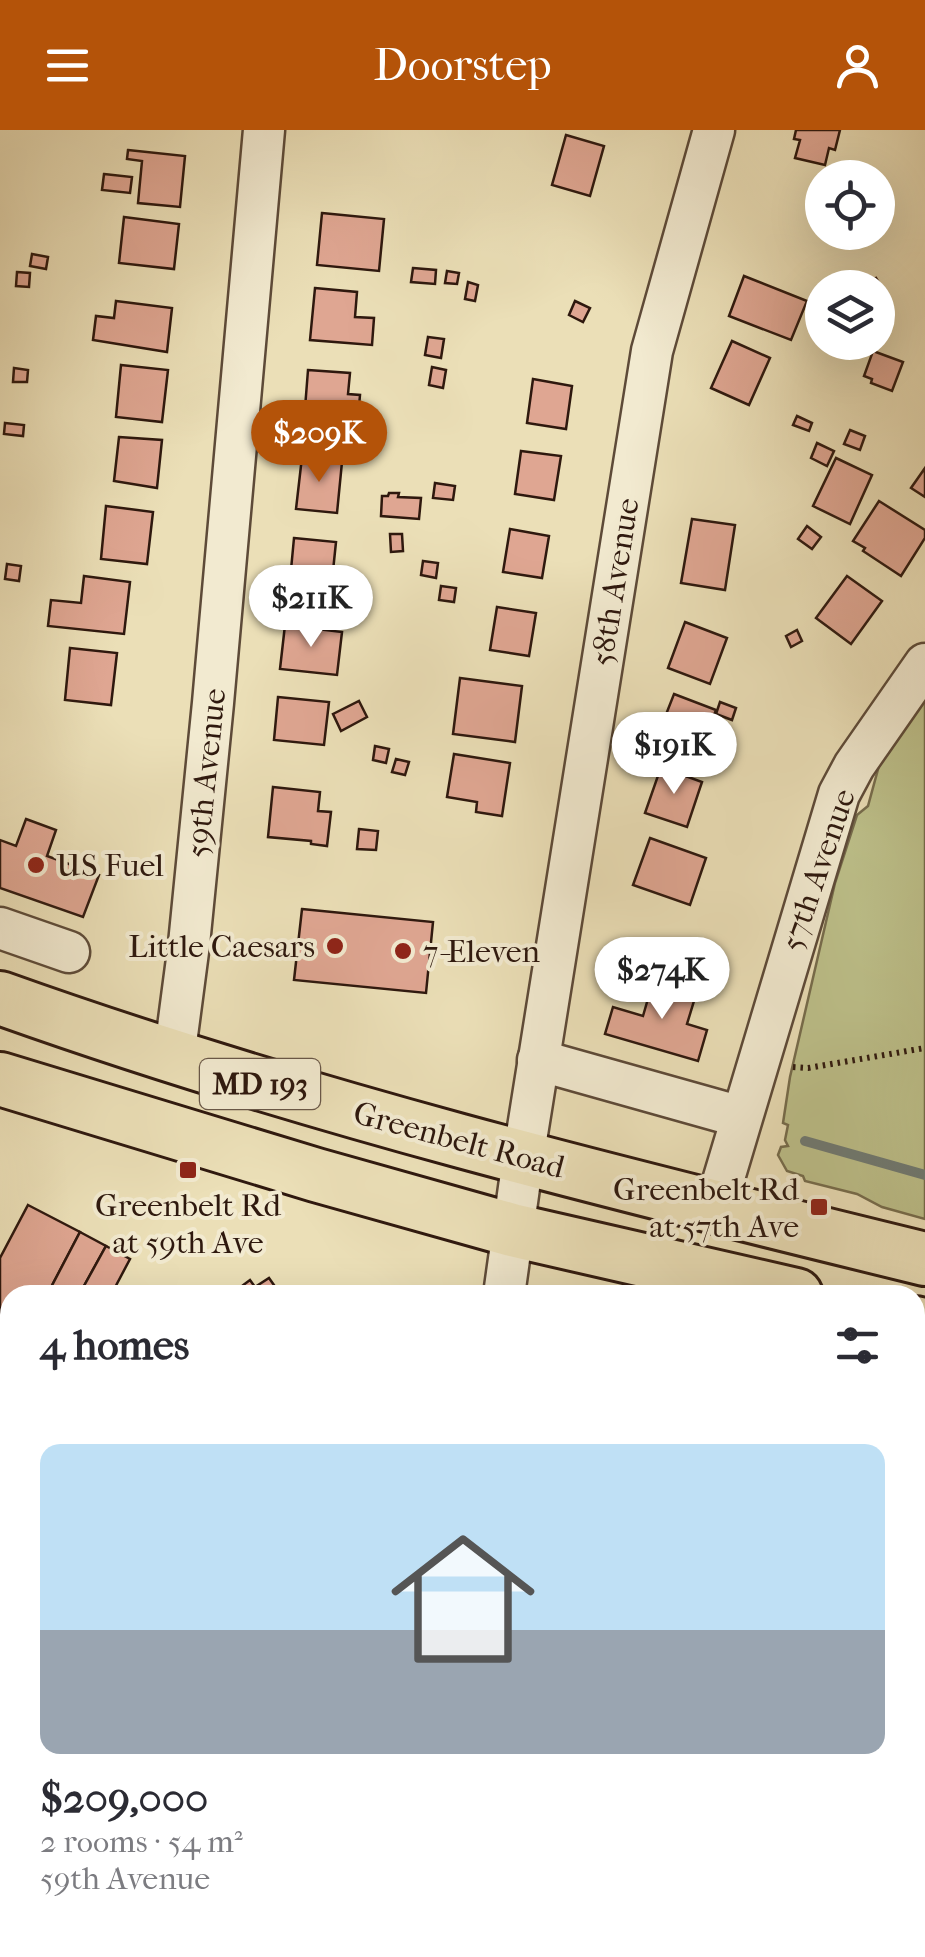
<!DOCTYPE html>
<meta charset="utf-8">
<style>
:root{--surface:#fff;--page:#f2f2f3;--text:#2b2b33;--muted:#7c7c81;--accent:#b45309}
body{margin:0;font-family:"IM FELL French Canon",serif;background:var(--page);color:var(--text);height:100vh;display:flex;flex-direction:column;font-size:38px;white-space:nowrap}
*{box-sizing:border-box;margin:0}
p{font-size:32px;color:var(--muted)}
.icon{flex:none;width:55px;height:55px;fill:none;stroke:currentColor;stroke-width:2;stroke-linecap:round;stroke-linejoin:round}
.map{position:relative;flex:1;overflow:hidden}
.sheet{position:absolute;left:0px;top:1155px;width:925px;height:672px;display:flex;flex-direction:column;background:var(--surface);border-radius:30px 30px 0 0;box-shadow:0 10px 40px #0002}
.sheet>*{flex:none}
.controls{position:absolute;left:805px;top:30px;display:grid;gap:20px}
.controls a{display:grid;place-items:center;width:90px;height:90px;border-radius:50%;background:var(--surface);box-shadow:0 10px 40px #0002;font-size:50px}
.price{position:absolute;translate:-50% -85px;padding:0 22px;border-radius:35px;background:#fff;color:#222;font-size:32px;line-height:65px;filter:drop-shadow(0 2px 5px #0008)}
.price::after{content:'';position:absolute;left:50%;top:60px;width:30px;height:22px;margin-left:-15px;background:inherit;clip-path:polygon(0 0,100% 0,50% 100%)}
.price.current{background:var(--accent);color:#fff}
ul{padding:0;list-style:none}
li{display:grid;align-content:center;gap:20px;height:530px;padding:0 40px}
li span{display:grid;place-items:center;height:310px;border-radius:20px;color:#555}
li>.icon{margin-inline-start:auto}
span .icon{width:180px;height:180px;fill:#fffc;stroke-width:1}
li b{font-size:42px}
h2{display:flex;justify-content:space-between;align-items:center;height:120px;padding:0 40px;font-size:42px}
header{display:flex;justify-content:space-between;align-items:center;height:130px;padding:0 40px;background:var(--accent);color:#fff;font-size:45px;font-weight:600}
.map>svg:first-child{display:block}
.green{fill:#bdc08a;stroke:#766c4c;stroke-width:2.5}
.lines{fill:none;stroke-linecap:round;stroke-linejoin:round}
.stream{stroke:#6f7a73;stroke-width:10}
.building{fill:#dfa692;stroke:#2e180e;stroke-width:2.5}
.minor-casing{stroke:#5d4a38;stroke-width:45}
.major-casing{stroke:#2e180e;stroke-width:58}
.path{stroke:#2e180e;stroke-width:6;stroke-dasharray:2.5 5;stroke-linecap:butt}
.minor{stroke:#f2ead0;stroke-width:40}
.major{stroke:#ebdfb7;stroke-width:52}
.poi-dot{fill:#8f2418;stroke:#f2ead0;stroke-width:4}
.labels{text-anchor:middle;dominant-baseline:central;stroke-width:8;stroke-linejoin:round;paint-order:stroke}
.shield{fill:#f2ead0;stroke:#695748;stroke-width:2.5}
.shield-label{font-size:30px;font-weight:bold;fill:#2e180e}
.street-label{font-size:32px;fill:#2e180e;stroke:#f2ead0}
.poi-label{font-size:32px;fill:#2e180e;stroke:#f2ead0;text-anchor:start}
</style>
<header><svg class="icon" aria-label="menu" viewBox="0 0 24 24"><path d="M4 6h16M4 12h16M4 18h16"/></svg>Doorstep<svg class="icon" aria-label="person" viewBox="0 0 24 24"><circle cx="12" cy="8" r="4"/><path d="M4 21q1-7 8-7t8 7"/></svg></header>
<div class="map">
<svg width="925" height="1827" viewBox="0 0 925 1827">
<rect width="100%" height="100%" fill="#ebdfb7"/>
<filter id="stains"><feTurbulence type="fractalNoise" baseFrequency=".002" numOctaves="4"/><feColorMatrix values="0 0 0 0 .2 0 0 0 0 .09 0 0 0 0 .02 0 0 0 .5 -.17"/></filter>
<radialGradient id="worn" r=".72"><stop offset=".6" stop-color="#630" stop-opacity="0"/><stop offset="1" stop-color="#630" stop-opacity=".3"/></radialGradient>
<polygon class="green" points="925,569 925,1089 882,1077 857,1064 805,1051 803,1046 787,1041 778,1025 781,1017 788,1016 785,1010 788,995 783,993 790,947 835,753 857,685 868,676 886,610"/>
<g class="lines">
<polyline class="stream" points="805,1011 925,1045"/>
</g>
<g class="building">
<polygon points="796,0 840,0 835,20 829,18 825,35 795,28 800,10 794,9"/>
<polygon points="566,5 604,16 590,66 552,55"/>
<polygon points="128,20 185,26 180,77 138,73 142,31 127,29"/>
<polygon points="104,44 132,47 130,63 102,60"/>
<polygon points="322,83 384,89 379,141 317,135"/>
<polygon points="124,87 179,94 174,139 119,133"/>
<polygon points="32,124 48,127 46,139 30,136"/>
<polygon points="413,138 436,140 435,154 411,152"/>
<polygon points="447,141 459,143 457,154 445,153"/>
<polygon points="17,142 30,143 29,157 16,156"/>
<polygon points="744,146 807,171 791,210 729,186"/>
<polygon points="876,148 884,161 878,165 878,158 862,157"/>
<polygon points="468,152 478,155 475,171 465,169"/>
<polygon points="315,158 357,162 355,187 374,188 372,215 310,210"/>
<polygon points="116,171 172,178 167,222 93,210 96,186 114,188"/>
<polygon points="575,171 590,178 583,192 569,185"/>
<polygon points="428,207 444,209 441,228 425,225"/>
<polygon points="732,211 770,228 749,275 711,258"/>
<polygon points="873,221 903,232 892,261 871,253 872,249 864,246"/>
<polygon points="121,235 168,240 162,292 116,287"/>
<polygon points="432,237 446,240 443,258 429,255"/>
<polygon points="14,238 28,240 27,252 13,252"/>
<polygon points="308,240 350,243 348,264 360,265 358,288 346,287 346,295 304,291"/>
<polygon points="533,249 572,256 566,299 527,293"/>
<polygon points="797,286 812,293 809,301 793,295"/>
<polygon points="5,293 24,295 23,306 4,304"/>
<polygon points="850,300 865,306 860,320 844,314"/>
<polygon points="119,307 162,310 157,358 114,351"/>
<polygon points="817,313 834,321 827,336 811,328"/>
<polygon points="521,321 561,326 554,370 515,364"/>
<polygon points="302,327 342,332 337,383 296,379"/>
<polygon points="836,328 872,345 850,394 813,376"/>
<polygon points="925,338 925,367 911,358"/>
<polygon points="435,353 455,356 453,370 433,368"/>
<polygon points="389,363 399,363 398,367 421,368 419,389 381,386 382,366 388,366"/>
<polygon points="879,371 925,400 925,408 901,446 863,421 865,418 853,411"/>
<polygon points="106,376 153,382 147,434 101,429"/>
<polygon points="692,389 735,395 725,460 681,453"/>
<polygon points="807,396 821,407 812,419 798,409"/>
<polygon points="510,399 549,406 542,448 503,442"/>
<polygon points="390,404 402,404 403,421 391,422"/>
<polygon points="294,408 336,412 333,441 351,443 349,467 289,461"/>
<polygon points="423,431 438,433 436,448 421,445"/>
<polygon points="7,434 21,436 19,451 5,449"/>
<polygon points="84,446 130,452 124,504 48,496 51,470 81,473"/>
<polygon points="847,446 882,471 851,514 816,488"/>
<polygon points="441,456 456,458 454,472 439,470"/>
<polygon points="497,477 536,483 529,526 490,520"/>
<polygon points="685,492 727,508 710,554 668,538"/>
<polygon points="285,495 342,502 337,545 280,539"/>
<polygon points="797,500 802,511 791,517 786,506"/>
<polygon points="70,518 117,523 111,575 65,570"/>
<polygon points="460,548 522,556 515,612 453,604"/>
<polygon points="674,564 716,580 698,626 656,610"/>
<polygon points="278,567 329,572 324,615 274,610"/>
<polygon points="359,571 367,587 341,601 333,584"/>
<polygon points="720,572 736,578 732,590 716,584"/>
<polygon points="375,616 389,619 386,633 373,630"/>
<polygon points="454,624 510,633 502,686 476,682 477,672 447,667"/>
<polygon points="396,629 409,632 405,645 392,642"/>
<polygon points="661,637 702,652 687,697 645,683"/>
<polygon points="273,657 320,662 318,681 331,682 327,716 311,714 311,711 268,707"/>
<polygon points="26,689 56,700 47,726 99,745 83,787 0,758 0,710 16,716"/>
<polygon points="359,699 378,701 376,720 357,719"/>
<polygon points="650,708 706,728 690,775 633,755"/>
<polygon points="302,779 433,792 426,863 294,850"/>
<polygon points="649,811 674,819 670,830 645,823"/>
<polygon points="654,848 697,861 687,894 707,900 698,931 605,904 613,877 643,886"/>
<polygon points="28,1075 80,1102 47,1165 10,1165 10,1203 0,1197 0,1128"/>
<polygon points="80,1102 106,1116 79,1165 47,1165"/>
<polygon points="106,1116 130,1129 111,1165 79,1165"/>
<polygon points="269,1148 281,1165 230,1165 250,1150 255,1157"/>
<polygon points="6,1740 10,1745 10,1811 0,1819 0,1745"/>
<polygon points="915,1773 925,1775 925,1827 859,1827 862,1818 915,1818"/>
</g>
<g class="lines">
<g class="minor-casing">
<g id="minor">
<polyline points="0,798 69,822"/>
<polyline points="174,928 189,814 213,573 264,0"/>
<polyline points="538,930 741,987"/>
<polyline points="715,1078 839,664 854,636 925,534"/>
<polyline points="504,1165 523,1029 652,221 714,0"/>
<polyline points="915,1447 925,1450"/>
<polyline points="915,1577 925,1580"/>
</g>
</g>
<g class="major-casing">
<g id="major">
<path d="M0,868C302,976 614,1053 925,1129"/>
<polyline points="0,949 316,1045 512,1100 796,1165"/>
<polyline points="915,1193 925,1195"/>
</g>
</g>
<g class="path">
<polyline points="793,937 808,938 925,918"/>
<polyline points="395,1827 407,1818"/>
</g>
<use href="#minor" class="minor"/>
<use href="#major" class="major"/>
</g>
<g class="poi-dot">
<circle cx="36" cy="735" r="10"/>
<circle cx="335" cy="816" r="10"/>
<circle cx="403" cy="821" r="10"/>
<rect x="178" y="1030" width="20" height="20" rx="5"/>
<rect x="809" y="1067" width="20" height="20" rx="5"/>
</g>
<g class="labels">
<rect class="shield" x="200" y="929" width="120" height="50" rx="8"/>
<g class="shield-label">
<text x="260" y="954">MD 193</text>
</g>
<g class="street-label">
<text transform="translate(615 452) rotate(-81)">58th Avenue</text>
<text transform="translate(206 643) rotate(-84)">59th Avenue</text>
<text transform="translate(818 740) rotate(-71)">57th Avenue</text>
<text transform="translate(459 1010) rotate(15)">Greenbelt Road</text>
</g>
<g class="poi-label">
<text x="56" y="735">US Fuel</text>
<text x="315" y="816" text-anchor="end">Little Caesars</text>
<text x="423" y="821">7-Eleven</text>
<text x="799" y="1059" text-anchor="end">Greenbelt Rd<tspan x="799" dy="37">at 57th Ave</tspan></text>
<text x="188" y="1075" text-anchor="middle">Greenbelt Rd<tspan x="188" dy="37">at 59th Ave</tspan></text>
</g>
</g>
<rect width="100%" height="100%" filter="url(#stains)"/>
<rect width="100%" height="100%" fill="url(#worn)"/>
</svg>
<div class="controls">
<a><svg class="icon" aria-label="locate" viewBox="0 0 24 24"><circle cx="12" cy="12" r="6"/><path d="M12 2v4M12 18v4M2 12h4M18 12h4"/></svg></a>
<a><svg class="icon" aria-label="layers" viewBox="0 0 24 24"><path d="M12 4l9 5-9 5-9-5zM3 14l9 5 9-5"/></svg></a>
</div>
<b class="price current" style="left:319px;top:355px">$209K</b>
<b class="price" style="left:311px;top:520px">$211K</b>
<b class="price" style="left:674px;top:667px">$191K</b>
<b class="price" style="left:662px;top:892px">$274K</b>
<section class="sheet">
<h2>4 homes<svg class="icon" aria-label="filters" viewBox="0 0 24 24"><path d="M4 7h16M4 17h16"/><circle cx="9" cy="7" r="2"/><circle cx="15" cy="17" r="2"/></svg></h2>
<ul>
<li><span style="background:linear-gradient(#bfe0f5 60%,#9aa5b1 0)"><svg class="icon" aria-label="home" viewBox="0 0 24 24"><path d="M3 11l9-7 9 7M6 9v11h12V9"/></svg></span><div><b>$209,000</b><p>2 rooms · 54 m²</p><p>59th Avenue</p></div></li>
</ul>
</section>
</div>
